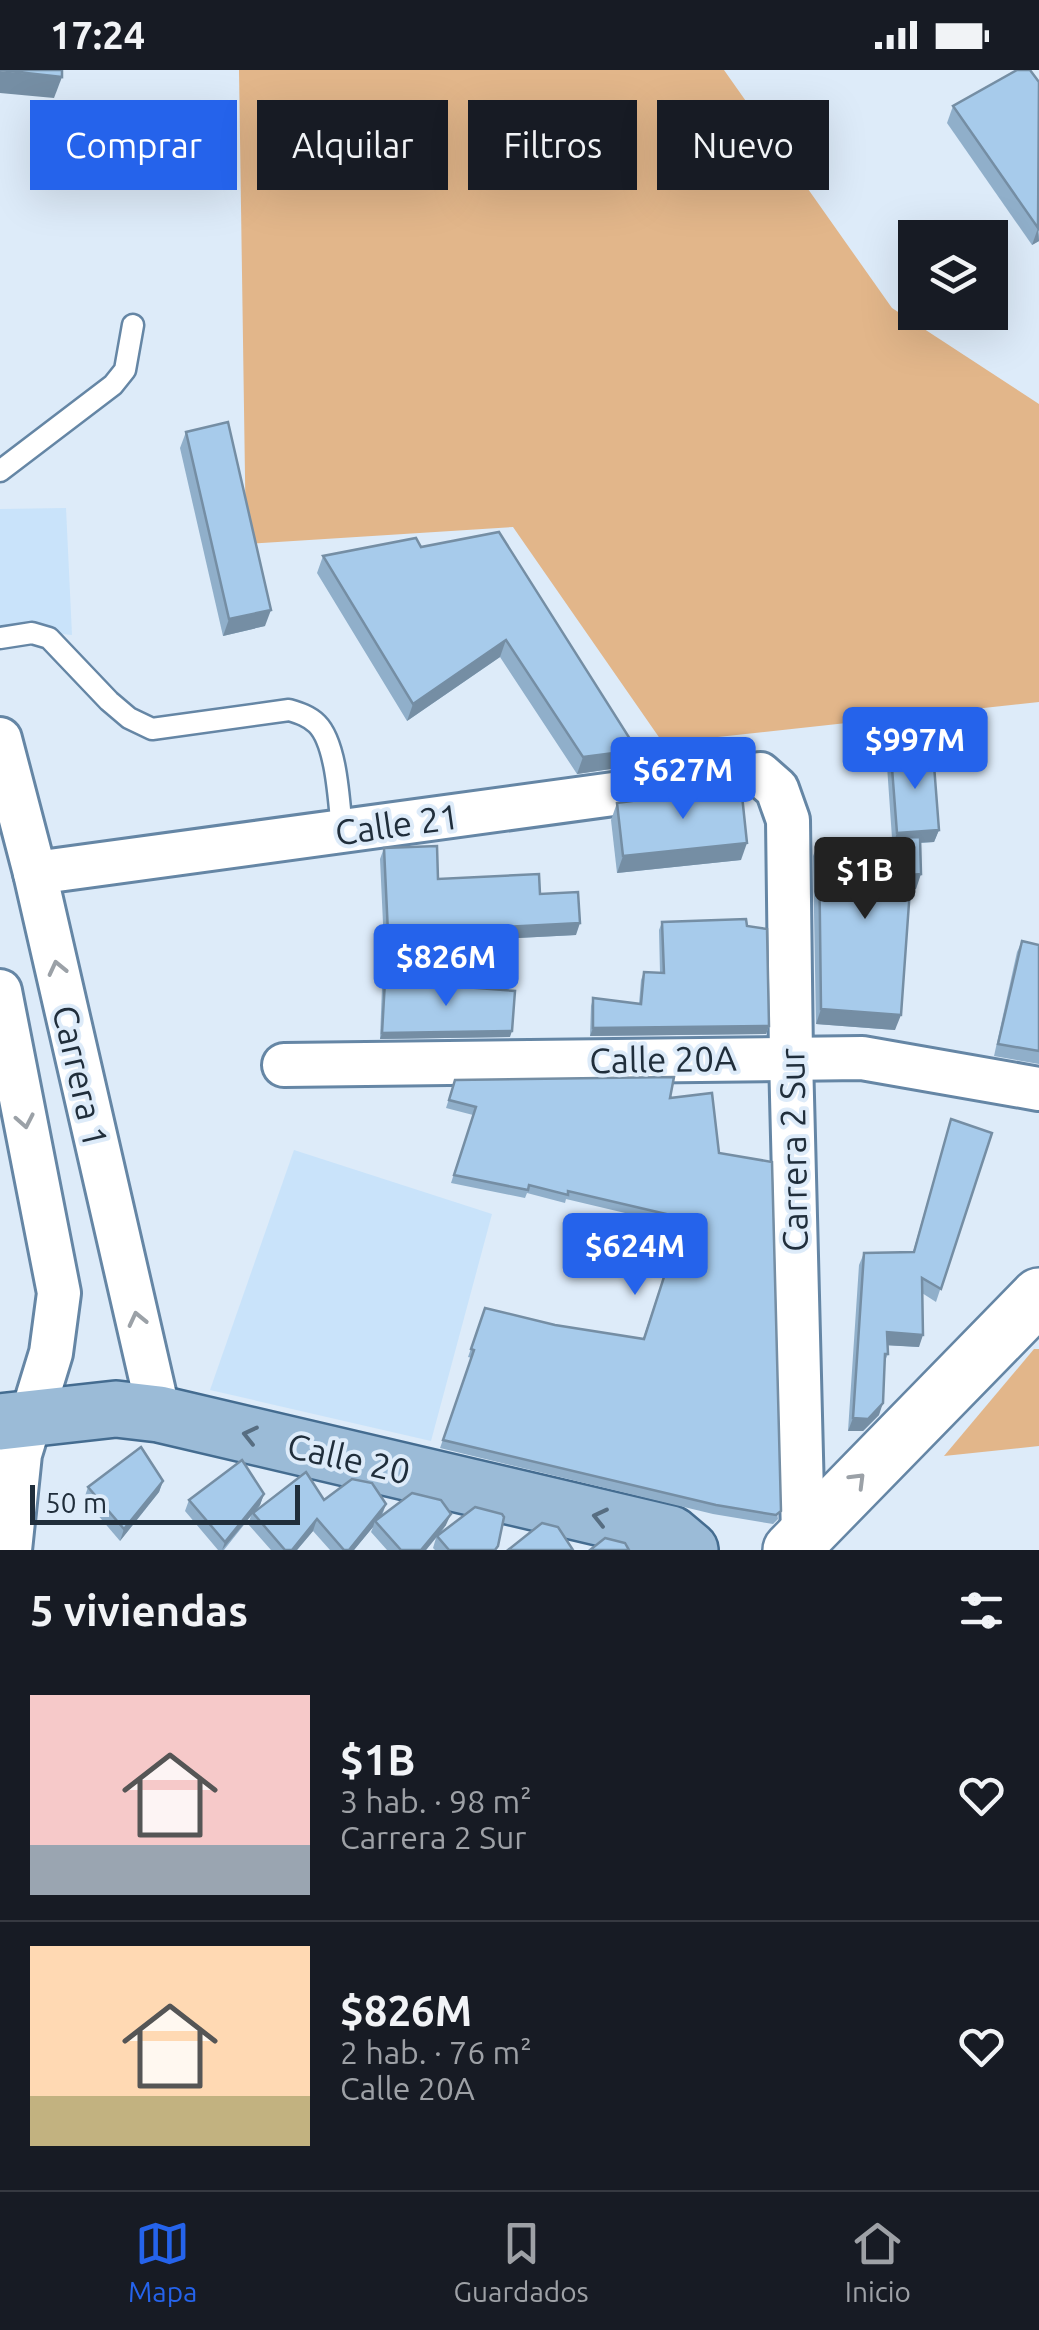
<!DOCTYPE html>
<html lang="es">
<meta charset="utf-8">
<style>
:root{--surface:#171b24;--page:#242831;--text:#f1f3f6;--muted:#9ea1a6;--line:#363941;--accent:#2563eb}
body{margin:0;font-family:Ubuntu,sans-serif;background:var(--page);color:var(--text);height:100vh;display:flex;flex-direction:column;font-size:38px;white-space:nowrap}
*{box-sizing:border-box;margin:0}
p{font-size:32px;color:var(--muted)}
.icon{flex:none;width:55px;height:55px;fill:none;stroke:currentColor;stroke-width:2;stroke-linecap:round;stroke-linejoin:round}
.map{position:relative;height:1480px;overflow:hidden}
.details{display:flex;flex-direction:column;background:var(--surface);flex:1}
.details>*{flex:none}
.hud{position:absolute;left:30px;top:30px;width:980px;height:90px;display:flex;gap:20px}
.controls{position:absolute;left:898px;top:150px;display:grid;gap:20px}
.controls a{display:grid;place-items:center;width:110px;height:110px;border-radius:0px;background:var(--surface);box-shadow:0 10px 40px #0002;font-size:50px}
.scale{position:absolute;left:30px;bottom:25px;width:270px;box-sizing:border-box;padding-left:10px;border:5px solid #202e3b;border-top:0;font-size:28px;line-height:35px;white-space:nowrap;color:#202e3b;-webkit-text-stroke:8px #ddebf9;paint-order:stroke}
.price{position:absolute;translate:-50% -85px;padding:0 22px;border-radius:10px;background:var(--accent);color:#fff;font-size:32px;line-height:65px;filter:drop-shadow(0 2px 5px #0008)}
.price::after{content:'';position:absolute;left:50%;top:60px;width:30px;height:22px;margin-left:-15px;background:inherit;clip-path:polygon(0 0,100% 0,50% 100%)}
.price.on{background:#222;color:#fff}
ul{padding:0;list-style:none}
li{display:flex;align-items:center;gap:30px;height:250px;padding:0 30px}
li+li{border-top:2px solid var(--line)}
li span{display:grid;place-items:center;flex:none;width:280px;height:200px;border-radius:0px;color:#555}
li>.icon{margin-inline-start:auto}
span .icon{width:120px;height:120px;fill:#fffc;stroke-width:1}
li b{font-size:42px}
h2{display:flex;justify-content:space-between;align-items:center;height:120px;padding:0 30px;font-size:42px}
.pill{padding:0 35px;border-radius:0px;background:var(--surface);box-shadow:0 10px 40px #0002;font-size:35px;line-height:90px}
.pill.on{background:var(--accent);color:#fff}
.status{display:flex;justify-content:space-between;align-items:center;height:70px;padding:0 50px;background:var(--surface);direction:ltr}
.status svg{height:28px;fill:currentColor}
.menu{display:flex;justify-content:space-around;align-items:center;height:140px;border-top:2px solid var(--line);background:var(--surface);font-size:28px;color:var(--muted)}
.menu a{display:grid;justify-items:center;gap:5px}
.menu .on{color:var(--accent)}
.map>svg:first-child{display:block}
.built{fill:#c9e3fa}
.green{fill:#e2b68a}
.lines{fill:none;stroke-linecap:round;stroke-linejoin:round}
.lane-casing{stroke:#6586a5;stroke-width:25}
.street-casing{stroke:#6586a5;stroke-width:48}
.secondary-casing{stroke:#6586a5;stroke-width:60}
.primary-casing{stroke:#446c90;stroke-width:60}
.lane{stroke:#fff;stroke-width:20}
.street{stroke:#fff;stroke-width:42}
.secondary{stroke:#fff;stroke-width:55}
.primary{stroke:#9bbbd7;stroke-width:55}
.wall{fill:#90afca}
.shaded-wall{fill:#758ea4}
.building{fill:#a7cbeb;stroke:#758ea4;stroke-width:2.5}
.oneway{stroke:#9ba1a7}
.oneway2{stroke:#576d81}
.labels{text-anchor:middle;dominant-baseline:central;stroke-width:8;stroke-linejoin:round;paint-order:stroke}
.street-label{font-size:35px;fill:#202e3b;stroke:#ddebf9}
</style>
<div class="status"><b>17:24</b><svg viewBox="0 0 49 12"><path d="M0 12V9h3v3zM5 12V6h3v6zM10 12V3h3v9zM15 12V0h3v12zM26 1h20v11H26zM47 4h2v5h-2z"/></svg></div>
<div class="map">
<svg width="1039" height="1480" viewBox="0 0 1039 1480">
<rect width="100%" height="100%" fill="#ddebf9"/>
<g class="built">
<polygon points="66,438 72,565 0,558 0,439"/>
<polygon points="294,1080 492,1144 431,1371 210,1320"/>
</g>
<g class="green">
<polygon points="239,0 724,0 892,238 1039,334 1039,632 663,673 513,457 246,474"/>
<polygon points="1034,1279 1039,1279 1039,1376 944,1386"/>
</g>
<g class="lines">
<g class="lane-casing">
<g id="lane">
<polyline points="0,401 113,315 125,300 133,255"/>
<path d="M0,568L32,563L49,568L109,631L129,648L152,659L289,640C299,643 309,646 317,654C337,674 339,733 342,761"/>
</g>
</g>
<g class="street-casing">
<g id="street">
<polyline points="0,669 35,803 159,1344"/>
<polyline points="35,803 760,704 777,719 788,750 791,987 803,1465"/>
<polyline points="0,921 59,1223 51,1283 20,1384 10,1480"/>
<polyline points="284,995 862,988 1039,1019"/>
</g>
</g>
<g class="secondary-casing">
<polyline id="secondary" points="791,1480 1039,1226"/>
</g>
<g class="primary-casing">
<polyline id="primary" points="0,1352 116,1339 159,1344 671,1464 690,1480"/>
</g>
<use href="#lane" class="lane"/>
<use href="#street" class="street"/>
<use href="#secondary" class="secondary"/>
<use href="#primary" class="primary"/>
</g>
<g class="wall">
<polygon points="1030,0 1039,171 1032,175 947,53 953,36"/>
<polygon points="186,362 265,556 223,566 180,378"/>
<polygon points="421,477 631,696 577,704 500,587 407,651 317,503 323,486"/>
<polygon points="891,685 939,760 934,772 920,773 916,819 910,820 895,960 816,954 813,786 819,771 892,768 887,696"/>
<polygon points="617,733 741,790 617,803 611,750"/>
<polygon points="384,778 438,809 540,824 576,865 384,875 380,789"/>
<polygon points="662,852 747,856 769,956 766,964 590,966 591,936 593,928 639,934 641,910 644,902 660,903 659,860"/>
<polygon points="1022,871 1039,875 1039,994 994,986 1017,882"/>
<polygon points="385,911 510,967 380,969 382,917"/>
<polygon points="455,1010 670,1028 719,1083 778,1449 773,1454 713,1444 440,1378 472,1288 468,1287 485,1238 555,1255 643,1269 680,1156 566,1129 565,1133 527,1123 525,1128 451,1113 473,1045 446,1038"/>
<polygon points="951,1049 992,1063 936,1232 922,1223 919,1277 887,1275 888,1284 884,1293 879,1345 863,1361 848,1361 859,1195 864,1183 913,1182"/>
<polygon points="163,1411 159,1422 120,1471 84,1429 88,1417"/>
<polygon points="264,1424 260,1435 257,1440 324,1430 386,1434 382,1446 446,1455 439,1465 497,1480 435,1480 433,1478 436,1468 426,1480 387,1480 371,1462 373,1457 354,1480 330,1480 313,1461 297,1480 271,1480 248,1454 251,1446 224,1480 218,1480 185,1441 189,1430"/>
</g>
<g class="shaded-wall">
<polygon points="0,1 62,7 54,28 0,23"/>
<polygon points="1038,158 1039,171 1032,175"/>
<polygon points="271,540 265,556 223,566 229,549"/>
<polygon points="506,570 500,587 407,651 413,634"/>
<polygon points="637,680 631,696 577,704 583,687"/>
<polygon points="939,760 934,772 893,774 897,763"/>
<polygon points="747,773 741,790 617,803 623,786"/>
<polygon points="921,804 916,819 906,820 911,805"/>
<polygon points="580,853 576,865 384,875 388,863"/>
<polygon points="821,939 901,945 895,960 816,954"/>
<polygon points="769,956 766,964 590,966 593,958"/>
<polygon points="512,961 510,967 380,969 382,963"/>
<polygon points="887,1262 923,1265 919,1277 882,1275"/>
<polygon points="883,1333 879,1345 863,1361 848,1361 853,1348"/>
<polygon points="163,1411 159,1422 120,1471 124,1459"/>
<polygon points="264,1424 260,1435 222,1480 225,1472"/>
<polygon points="386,1434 381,1446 375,1451 373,1457 354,1480 349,1480"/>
<polygon points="451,1444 446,1455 426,1480 421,1480"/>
<polygon points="317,1449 313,1461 297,1480 292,1480"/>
</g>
<g class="building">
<polygon points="0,0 62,0 62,7"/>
<polygon points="1017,0 1030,0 1039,12 1038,158 953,36"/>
<polygon points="228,352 271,540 229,549 186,362"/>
<polygon points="499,462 637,680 583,687 506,570 413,634 323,486 416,468 421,477"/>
<polygon points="933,682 939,760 897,763 891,685"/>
<polygon points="741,716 747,773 623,786 617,733"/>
<polygon points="920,767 921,804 911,805 901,945 821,939 819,771"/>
<polygon points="437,776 438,809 539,804 540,824 578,822 580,853 388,863 384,778"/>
<polygon points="746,849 747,856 767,859 769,956 593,958 593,928 641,934 644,902 664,903 662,852"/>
<polygon points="1022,871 1039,875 1039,981 998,974"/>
<polygon points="385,911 515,921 512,961 382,963"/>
<polygon points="674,1007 670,1028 712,1023 719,1083 772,1092 781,1441 776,1445 716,1435 443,1370 474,1280 471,1279 485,1238 555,1255 644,1269 683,1148 568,1121 568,1125 529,1115 528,1120 454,1105 476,1037 449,1030 455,1010"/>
<polygon points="951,1049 992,1063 941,1219 922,1208 923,1265 887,1262 888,1284 885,1284 883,1333 868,1349 853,1348 864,1183 914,1182"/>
<polygon points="141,1377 163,1411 124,1459 88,1417"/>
<polygon points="242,1390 264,1424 225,1472 189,1430"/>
<polygon points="306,1402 324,1430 352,1409 372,1413 386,1434 349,1480 344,1480 317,1449 292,1480 285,1480 253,1443"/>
<polygon points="412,1423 441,1430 451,1444 421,1480 401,1480 375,1451"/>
<polygon points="475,1437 502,1444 504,1447 498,1476 495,1480 449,1480 437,1466"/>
<polygon points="542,1453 558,1457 573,1480 508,1480"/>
<polygon points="605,1468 625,1473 629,1480 590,1480"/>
</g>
<defs><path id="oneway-chevron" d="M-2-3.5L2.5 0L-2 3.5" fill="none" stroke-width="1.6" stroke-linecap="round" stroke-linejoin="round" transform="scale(2.5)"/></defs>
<g class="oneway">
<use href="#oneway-chevron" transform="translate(57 898) rotate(-103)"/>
<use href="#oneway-chevron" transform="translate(25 1051) rotate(79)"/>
<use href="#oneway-chevron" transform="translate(137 1249) rotate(-103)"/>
<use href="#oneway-chevron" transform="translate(858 1410) rotate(-45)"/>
</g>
<g class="oneway2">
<use href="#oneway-chevron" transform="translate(250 1365) rotate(-167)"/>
<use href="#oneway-chevron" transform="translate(600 1447) rotate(-167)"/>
</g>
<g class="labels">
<g class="street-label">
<text transform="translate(397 754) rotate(-8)">Calle 21</text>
<text transform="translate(663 989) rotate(-1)">Calle 20A</text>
<text transform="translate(81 1006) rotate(77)">Carrera 1</text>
<text transform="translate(793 1080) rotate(-91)">Carrera 2 Sur</text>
<text transform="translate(349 1388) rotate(13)">Calle 20</text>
</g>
</g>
</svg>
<div class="controls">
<a><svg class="icon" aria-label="layers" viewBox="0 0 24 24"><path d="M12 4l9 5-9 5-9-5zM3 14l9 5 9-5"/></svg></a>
</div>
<div class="scale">50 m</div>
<b class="price" style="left:915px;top:722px">$997M</b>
<b class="price" style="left:683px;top:752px">$627M</b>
<b class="price on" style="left:865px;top:852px">$1B</b>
<b class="price" style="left:446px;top:939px">$826M</b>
<b class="price" style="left:635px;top:1228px">$624M</b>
<div class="hud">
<a class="pill on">Comprar</a>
<a class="pill">Alquilar</a>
<a class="pill">Filtros</a>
<a class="pill">Nuevo</a>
</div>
</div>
<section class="details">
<h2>5 viviendas<svg class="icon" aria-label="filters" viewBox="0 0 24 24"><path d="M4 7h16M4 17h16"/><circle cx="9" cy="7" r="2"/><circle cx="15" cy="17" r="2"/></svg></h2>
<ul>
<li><span style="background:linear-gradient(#f6c9c9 75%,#9aa5b1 0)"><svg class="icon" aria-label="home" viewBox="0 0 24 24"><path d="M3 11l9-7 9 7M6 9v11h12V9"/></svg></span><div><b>$1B</b><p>3 hab. · 98 m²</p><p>Carrera 2 Sur</p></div><svg class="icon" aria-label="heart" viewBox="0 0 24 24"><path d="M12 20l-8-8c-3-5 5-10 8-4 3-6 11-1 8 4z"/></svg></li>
<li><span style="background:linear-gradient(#ffd9b3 75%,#c2b280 0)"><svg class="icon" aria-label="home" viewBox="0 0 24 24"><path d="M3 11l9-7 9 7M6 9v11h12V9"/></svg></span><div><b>$826M</b><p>2 hab. · 76 m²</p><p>Calle 20A</p></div><svg class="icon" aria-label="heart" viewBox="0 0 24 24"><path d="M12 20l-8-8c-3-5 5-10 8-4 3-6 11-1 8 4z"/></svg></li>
</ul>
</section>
<nav class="menu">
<a class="on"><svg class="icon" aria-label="map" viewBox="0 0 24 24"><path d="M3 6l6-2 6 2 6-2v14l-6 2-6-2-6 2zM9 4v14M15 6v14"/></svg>Mapa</a>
<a><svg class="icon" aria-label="saved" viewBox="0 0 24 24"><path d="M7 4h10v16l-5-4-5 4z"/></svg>Guardados</a>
<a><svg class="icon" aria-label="home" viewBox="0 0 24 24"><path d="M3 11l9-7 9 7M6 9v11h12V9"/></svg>Inicio</a>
</nav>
